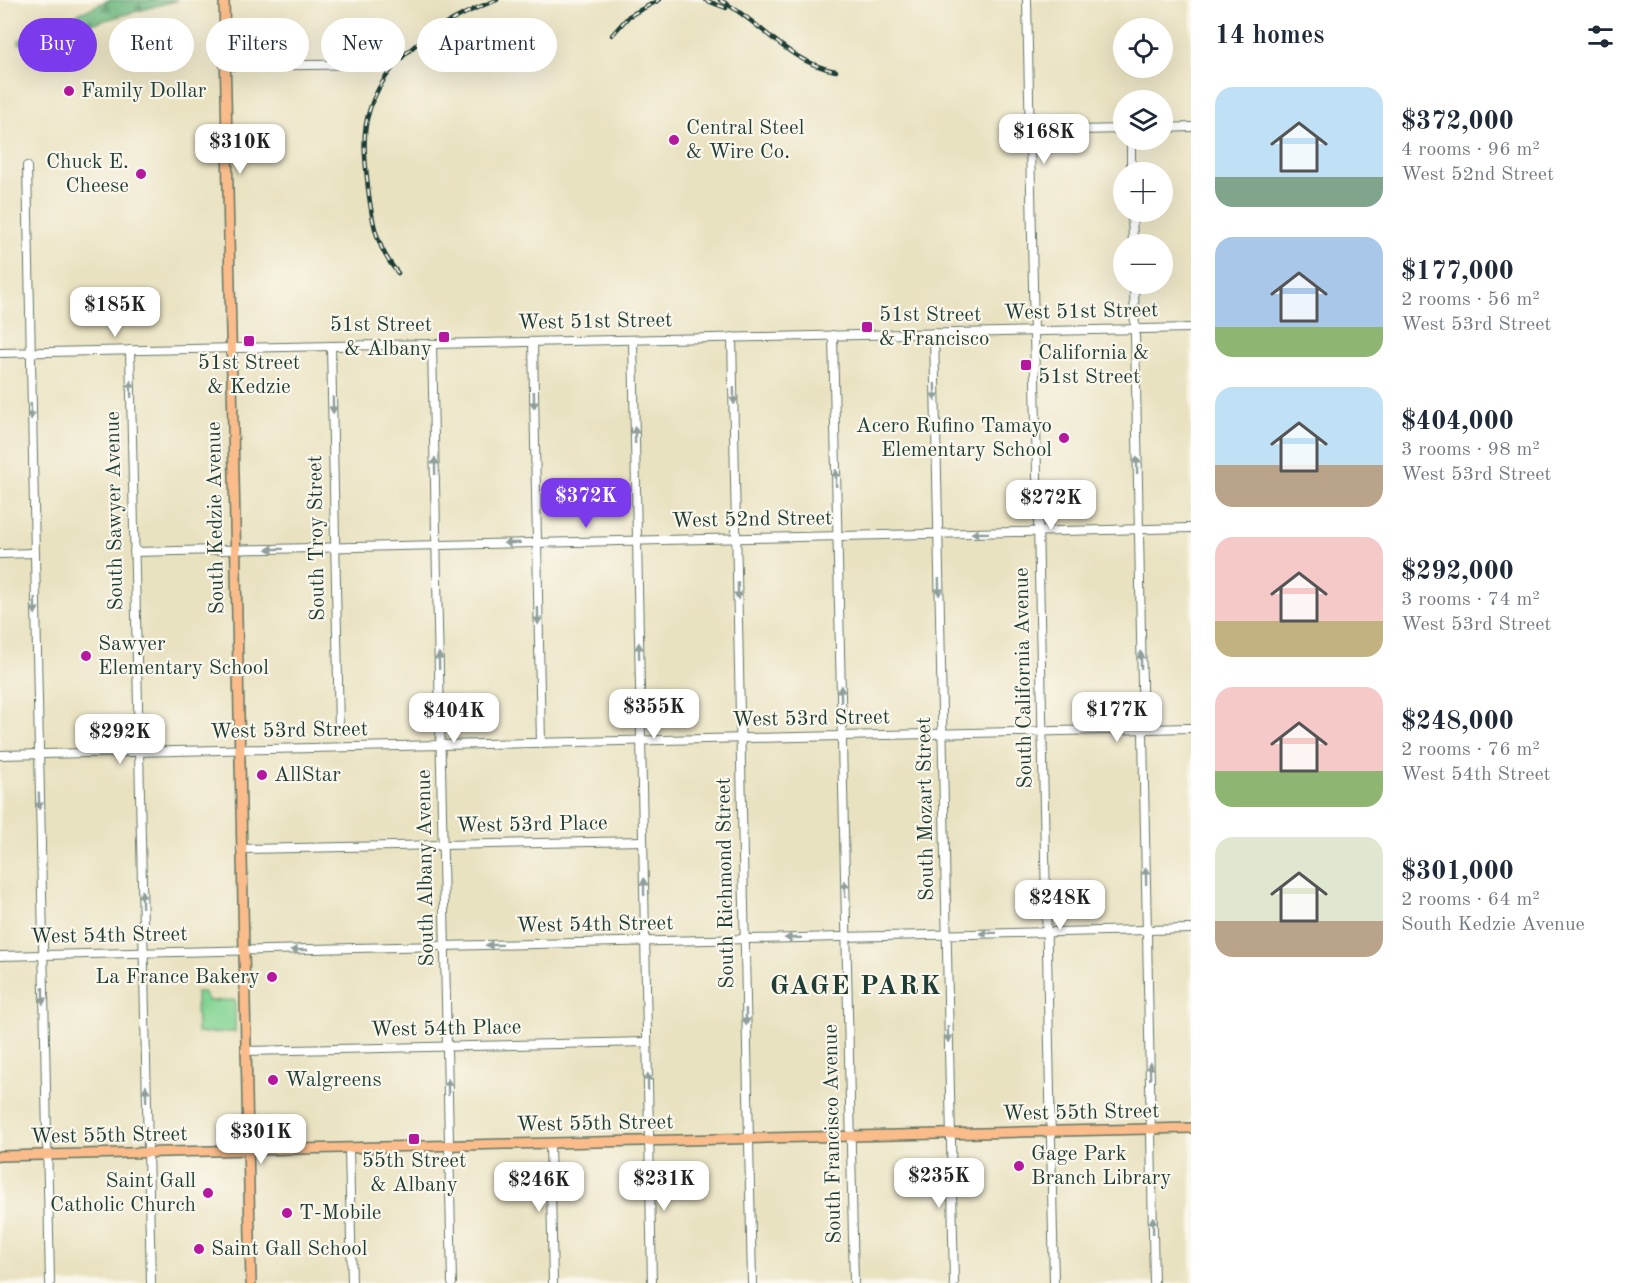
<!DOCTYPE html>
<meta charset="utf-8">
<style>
:root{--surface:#fff;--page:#f6f6f7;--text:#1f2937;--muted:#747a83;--accent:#7c3aed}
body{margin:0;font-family:"Old Standard TT",serif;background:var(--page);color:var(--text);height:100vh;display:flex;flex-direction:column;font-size:22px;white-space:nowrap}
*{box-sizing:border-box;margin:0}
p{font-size:20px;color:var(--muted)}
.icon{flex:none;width:33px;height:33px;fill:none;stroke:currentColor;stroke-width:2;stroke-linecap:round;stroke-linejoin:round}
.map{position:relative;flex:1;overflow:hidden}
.sheet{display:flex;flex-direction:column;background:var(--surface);width:450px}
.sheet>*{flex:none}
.top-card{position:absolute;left:18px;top:18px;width:570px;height:54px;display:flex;gap:12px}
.buttons{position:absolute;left:1113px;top:18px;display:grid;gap:12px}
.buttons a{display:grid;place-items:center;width:60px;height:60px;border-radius:50%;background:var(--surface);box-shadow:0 6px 24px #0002;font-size:30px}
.price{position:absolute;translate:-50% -51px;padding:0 14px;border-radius:12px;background:#fff;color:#222;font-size:20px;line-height:39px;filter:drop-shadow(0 2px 3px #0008)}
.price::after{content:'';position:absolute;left:50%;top:36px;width:18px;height:14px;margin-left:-9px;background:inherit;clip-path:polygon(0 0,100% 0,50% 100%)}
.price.current{background:var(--accent);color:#fff}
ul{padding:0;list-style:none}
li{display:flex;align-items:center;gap:18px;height:150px;padding:0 24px}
li span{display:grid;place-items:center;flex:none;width:168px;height:120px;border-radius:18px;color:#555}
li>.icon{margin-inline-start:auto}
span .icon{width:72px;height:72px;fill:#fffc;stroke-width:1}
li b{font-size:26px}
h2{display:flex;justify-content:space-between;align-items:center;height:72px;padding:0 24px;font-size:26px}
.chip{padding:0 21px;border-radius:27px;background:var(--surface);box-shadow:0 6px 24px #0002;font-size:21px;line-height:54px}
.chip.current{background:var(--accent);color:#fff}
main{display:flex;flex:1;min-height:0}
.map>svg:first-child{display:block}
.green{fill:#84d493;stroke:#528864;stroke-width:1.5}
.forest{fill:url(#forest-firs);stroke:#457a58;stroke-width:1.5}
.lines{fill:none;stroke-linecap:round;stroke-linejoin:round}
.minor-casing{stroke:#667765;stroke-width:10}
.major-casing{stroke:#667765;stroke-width:12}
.minor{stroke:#fff;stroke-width:8}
.major{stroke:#f9bc8a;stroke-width:9}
.rail-casing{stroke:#1f3d34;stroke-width:4.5}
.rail{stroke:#fbf7ec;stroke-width:2;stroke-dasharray:7;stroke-linecap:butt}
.oneway{fill:#8f9e9a}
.poi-dot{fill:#b5179e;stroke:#fbf7ec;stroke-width:2}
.labels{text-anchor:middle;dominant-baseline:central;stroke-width:4.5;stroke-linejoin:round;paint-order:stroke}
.poi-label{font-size:21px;fill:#1f3d34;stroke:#fbf7ec;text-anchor:start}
.street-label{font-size:21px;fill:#1f3d34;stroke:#fbf7ec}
.district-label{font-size:27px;font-weight:bold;letter-spacing:1.5px;fill:#1f3d34;stroke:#fbf7ec}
</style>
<main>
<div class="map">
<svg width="1191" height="1283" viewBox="0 0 1191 1283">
<defs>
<pattern id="forest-firs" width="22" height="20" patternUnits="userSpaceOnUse" patternTransform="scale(1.5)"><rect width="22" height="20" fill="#6bb67d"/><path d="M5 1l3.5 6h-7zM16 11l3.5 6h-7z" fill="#579567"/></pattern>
</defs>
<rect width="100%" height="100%" fill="#fbf7ec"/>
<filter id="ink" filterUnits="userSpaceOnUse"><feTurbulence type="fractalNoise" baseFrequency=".0167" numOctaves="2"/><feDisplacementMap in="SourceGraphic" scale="12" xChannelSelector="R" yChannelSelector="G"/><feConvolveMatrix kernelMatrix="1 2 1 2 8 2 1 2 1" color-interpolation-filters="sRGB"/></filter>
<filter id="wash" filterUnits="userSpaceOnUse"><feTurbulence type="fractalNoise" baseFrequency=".008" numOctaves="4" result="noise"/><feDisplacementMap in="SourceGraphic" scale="24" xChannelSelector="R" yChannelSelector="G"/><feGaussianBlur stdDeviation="1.35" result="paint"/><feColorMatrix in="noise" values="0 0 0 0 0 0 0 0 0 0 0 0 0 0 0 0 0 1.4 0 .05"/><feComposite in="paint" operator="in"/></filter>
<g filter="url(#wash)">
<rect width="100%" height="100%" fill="#e9e2c1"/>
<polygon class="green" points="196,992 203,992 209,1001 235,1000 235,1032 197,1033"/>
<polygon class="forest" points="109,0 178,0 19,44 19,40"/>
</g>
<g filter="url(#ink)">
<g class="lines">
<g class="minor-casing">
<g id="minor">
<polyline points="1027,0 1054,1283"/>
<polyline points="224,66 387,64"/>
<polyline points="1162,128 1191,127"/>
<polyline points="1030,131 1124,129"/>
<polyline points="1131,140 1131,172"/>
<polyline points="27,166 50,1283"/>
<polyline points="1132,212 1133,244"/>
<polyline points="1134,284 1154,1283"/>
<polyline points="934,333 954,1283"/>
<polyline points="833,335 854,1283"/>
<polyline points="732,337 752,1283"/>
<polyline points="633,340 652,1283"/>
<polyline points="533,342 541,743"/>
<polyline points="432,344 452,1283"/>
<polyline points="331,346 339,729"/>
<polyline points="130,350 151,1283"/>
<polyline points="0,353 1191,328"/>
<polyline points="134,552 1191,528"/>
<polyline points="0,554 34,553"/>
<polyline points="0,755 1191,728"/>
<polyline points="241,849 643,841"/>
<polyline points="0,956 1191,929"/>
<polyline points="245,1051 647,1042"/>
<polyline points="550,1143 553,1283"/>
<polyline points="349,1148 352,1283"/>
</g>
</g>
<g class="major-casing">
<g id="major">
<polyline points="224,0 251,1283"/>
<polyline points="0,1156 1191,1128"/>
</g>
</g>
<use href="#minor" class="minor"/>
<use href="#major" class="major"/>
<g class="rail-casing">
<g id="rail">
<polyline points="705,0 726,8"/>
<path d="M720,0C762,22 786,62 836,71"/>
<polyline points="612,35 629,16 659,0"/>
<path d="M398,273C376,248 372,220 368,188C366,166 362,142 367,119C381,58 442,20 497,0"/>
</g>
</g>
<use href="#rail" class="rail"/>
</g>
<defs><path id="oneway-solid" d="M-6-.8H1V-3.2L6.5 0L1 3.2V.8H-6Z" transform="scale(1.5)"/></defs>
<g class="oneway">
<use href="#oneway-solid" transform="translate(131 389) rotate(-91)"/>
<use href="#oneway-solid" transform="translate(935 392) rotate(89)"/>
<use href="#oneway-solid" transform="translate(734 396) rotate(89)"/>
<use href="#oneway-solid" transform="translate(534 400) rotate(89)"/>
<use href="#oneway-solid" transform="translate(333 405) rotate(89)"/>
<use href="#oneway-solid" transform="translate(31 411) rotate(89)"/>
<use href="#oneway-solid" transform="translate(635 435) rotate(-91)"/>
<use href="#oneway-solid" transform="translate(1137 465) rotate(-91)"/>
<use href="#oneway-solid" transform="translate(435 466) rotate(-91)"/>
<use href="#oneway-solid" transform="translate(836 478) rotate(-91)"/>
<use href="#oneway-solid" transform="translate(980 533) rotate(179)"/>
<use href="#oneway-solid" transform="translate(512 543) rotate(179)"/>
<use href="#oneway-solid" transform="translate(275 549) rotate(179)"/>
<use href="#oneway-solid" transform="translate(939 587) rotate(89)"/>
<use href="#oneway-solid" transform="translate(738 591) rotate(89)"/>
<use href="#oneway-solid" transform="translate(35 606) rotate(89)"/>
<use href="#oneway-solid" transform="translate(538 616) rotate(89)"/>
<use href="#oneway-solid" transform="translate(639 651) rotate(-91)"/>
<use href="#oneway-solid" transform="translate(1141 660) rotate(-91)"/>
<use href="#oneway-solid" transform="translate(439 661) rotate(-91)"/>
<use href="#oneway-solid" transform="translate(841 694) rotate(-91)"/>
<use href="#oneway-solid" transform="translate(39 801) rotate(89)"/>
<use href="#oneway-solid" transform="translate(1146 876) rotate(-91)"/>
<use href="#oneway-solid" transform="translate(644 887) rotate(-91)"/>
<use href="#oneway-solid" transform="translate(845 889) rotate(-91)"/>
<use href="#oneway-solid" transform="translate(142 899) rotate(-91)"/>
<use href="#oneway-solid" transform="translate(988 933) rotate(179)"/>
<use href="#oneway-solid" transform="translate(793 938) rotate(179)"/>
<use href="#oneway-solid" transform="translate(494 945) rotate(179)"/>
<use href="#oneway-solid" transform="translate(299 950) rotate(179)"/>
<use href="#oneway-solid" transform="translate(43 996) rotate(89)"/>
<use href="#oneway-solid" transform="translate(746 1017) rotate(89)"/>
<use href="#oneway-solid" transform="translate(948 1034) rotate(89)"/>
<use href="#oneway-solid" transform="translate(1150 1071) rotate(-91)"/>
<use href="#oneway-solid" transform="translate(648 1082) rotate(-91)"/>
<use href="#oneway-solid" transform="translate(448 1087) rotate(-91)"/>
<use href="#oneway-solid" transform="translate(146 1094) rotate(-91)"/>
<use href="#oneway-solid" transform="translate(1153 1225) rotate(-91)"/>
</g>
</g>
<g class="poi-dot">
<circle cx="69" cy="91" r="6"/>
<circle cx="674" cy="140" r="6"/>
<circle cx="141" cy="174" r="6"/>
<rect x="861" y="321" width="12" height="12" rx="3"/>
<rect x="438" y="331" width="12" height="12" rx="3"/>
<rect x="243" y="335" width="12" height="12" rx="3"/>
<rect x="1020" y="359" width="12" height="12" rx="3"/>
<circle cx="1064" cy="438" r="6"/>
<circle cx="86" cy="656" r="6"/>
<circle cx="262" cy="775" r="6"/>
<circle cx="272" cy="977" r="6"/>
<circle cx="273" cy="1080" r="6"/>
<rect x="408" y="1133" width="12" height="12" rx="3"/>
<circle cx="1019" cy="1166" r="6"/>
<circle cx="208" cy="1193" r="6"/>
<circle cx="287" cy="1213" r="6"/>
<circle cx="199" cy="1249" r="6"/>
</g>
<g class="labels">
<g class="poi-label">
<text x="81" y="91">Family Dollar</text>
<text x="686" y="128">Central Steel<tspan x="686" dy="24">&amp; Wire Co.</tspan></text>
<text x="129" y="162" text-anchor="end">Chuck E.<tspan x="129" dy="24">Cheese</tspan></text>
<text x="879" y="315">51st Street<tspan x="879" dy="24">&amp; Francisco</tspan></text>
<text x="432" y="325" text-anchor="end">51st Street<tspan x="432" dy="24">&amp; Albany</tspan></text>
<text x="1038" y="353">California &amp;<tspan x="1038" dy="24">51st Street</tspan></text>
<text x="249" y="363" text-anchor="middle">51st Street<tspan x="249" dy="24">&amp; Kedzie</tspan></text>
<text x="1052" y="426" text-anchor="end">Acero Rufino Tamayo<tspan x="1052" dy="24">Elementary School</tspan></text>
<text x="98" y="644">Sawyer<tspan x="98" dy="24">Elementary School</tspan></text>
<text x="274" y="775">AllStar</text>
<text x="260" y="977" text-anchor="end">La France Bakery</text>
<text x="285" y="1080">Walgreens</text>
<text x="1031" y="1154">Gage Park<tspan x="1031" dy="24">Branch Library</tspan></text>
<text x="414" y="1161" text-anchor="middle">55th Street<tspan x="414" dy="24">&amp; Albany</tspan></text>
<text x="196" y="1181" text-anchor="end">Saint Gall<tspan x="196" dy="24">Catholic Church</tspan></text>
<text x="299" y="1213">T-Mobile</text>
<text x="211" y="1249">Saint Gall School</text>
</g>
<g class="street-label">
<text transform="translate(1081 312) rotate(-1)">West 51st Street</text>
<text transform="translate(595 322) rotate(-1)">West 51st Street</text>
<text transform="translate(115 511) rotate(-91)">South Sawyer Avenue</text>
<text transform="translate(216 518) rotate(-91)">South Kedzie Avenue</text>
<text transform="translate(752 520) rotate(-1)">West 52nd Street</text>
<text transform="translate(317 538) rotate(-91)">South Troy Street</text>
<text transform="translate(1024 678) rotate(-91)">South California Avenue</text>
<text transform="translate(811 719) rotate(-1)">West 53rd Street</text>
<text transform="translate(289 731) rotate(-1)">West 53rd Street</text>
<text transform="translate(926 809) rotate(-91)">South Mozart Street</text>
<text transform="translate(532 825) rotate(-1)">West 53rd Place</text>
<text transform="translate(426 868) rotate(-91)">South Albany Avenue</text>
<text transform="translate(726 883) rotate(-91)">South Richmond Street</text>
<text transform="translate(595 925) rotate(-1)">West 54th Street</text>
<text transform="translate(109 936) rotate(-1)">West 54th Street</text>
<text transform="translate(446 1029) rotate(-1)">West 54th Place</text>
<text transform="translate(1081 1113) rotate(-1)">West 55th Street</text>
<text transform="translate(595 1124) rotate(-1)">West 55th Street</text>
<text transform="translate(833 1134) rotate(-91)">South Francisco Avenue</text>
<text transform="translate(109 1136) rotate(-1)">West 55th Street</text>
</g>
<g class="district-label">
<text x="856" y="986">GAGE PARK</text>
</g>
</g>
</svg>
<div class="buttons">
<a><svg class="icon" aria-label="locate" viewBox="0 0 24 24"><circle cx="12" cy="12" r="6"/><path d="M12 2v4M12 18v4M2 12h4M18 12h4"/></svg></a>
<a><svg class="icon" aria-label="layers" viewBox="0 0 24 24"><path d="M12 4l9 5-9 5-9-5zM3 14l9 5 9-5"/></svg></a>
<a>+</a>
<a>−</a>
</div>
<b class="price" style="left:1044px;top:165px">$168K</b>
<b class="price" style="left:240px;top:175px">$310K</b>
<b class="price" style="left:115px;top:338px">$185K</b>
<b class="price current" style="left:586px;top:529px">$372K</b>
<b class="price" style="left:1051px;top:531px">$272K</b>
<b class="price" style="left:654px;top:740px">$355K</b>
<b class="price" style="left:1117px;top:743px">$177K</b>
<b class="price" style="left:454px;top:744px">$404K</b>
<b class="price" style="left:120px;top:765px">$292K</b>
<b class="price" style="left:1060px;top:931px">$248K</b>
<b class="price" style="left:261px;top:1165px">$301K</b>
<b class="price" style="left:939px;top:1209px">$235K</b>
<b class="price" style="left:664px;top:1212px">$231K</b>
<b class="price" style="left:539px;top:1213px">$246K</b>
<div class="top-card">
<a class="chip current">Buy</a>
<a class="chip">Rent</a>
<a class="chip">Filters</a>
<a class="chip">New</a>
<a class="chip">Apartment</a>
</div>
</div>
<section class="sheet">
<h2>14 homes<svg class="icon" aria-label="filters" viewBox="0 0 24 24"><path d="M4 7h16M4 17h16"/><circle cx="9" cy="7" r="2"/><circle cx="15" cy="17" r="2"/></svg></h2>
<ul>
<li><span style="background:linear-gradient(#bfe0f5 75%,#7fa58c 0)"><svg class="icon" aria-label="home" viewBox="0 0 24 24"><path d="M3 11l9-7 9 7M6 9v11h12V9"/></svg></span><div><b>$372,000</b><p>4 rooms · 96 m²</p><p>West 52nd Street</p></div></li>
<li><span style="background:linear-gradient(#a9c7e8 75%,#8fb573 0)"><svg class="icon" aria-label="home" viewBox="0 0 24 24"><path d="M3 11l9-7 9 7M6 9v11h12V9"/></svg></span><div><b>$177,000</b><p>2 rooms · 56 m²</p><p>West 53rd Street</p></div></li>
<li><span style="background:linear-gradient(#bfe0f5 65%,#b9a48a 0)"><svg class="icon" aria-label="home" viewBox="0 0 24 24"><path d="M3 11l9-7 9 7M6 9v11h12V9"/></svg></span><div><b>$404,000</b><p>3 rooms · 98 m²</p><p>West 53rd Street</p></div></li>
<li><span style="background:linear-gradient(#f6c9c9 70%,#c2b280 0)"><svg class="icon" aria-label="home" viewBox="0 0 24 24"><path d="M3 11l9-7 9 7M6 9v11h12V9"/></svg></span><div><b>$292,000</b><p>3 rooms · 74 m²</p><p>West 53rd Street</p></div></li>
<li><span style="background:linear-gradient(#f6c9c9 70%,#8fb573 0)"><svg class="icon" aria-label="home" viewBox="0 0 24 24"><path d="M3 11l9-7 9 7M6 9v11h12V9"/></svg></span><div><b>$248,000</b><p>2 rooms · 76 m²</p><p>West 54th Street</p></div></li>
<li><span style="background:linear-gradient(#dfe7d0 70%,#b9a48a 0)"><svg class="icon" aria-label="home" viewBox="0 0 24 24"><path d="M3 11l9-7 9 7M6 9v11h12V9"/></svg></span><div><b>$301,000</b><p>2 rooms · 64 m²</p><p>South Kedzie Avenue</p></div></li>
</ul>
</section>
</main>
